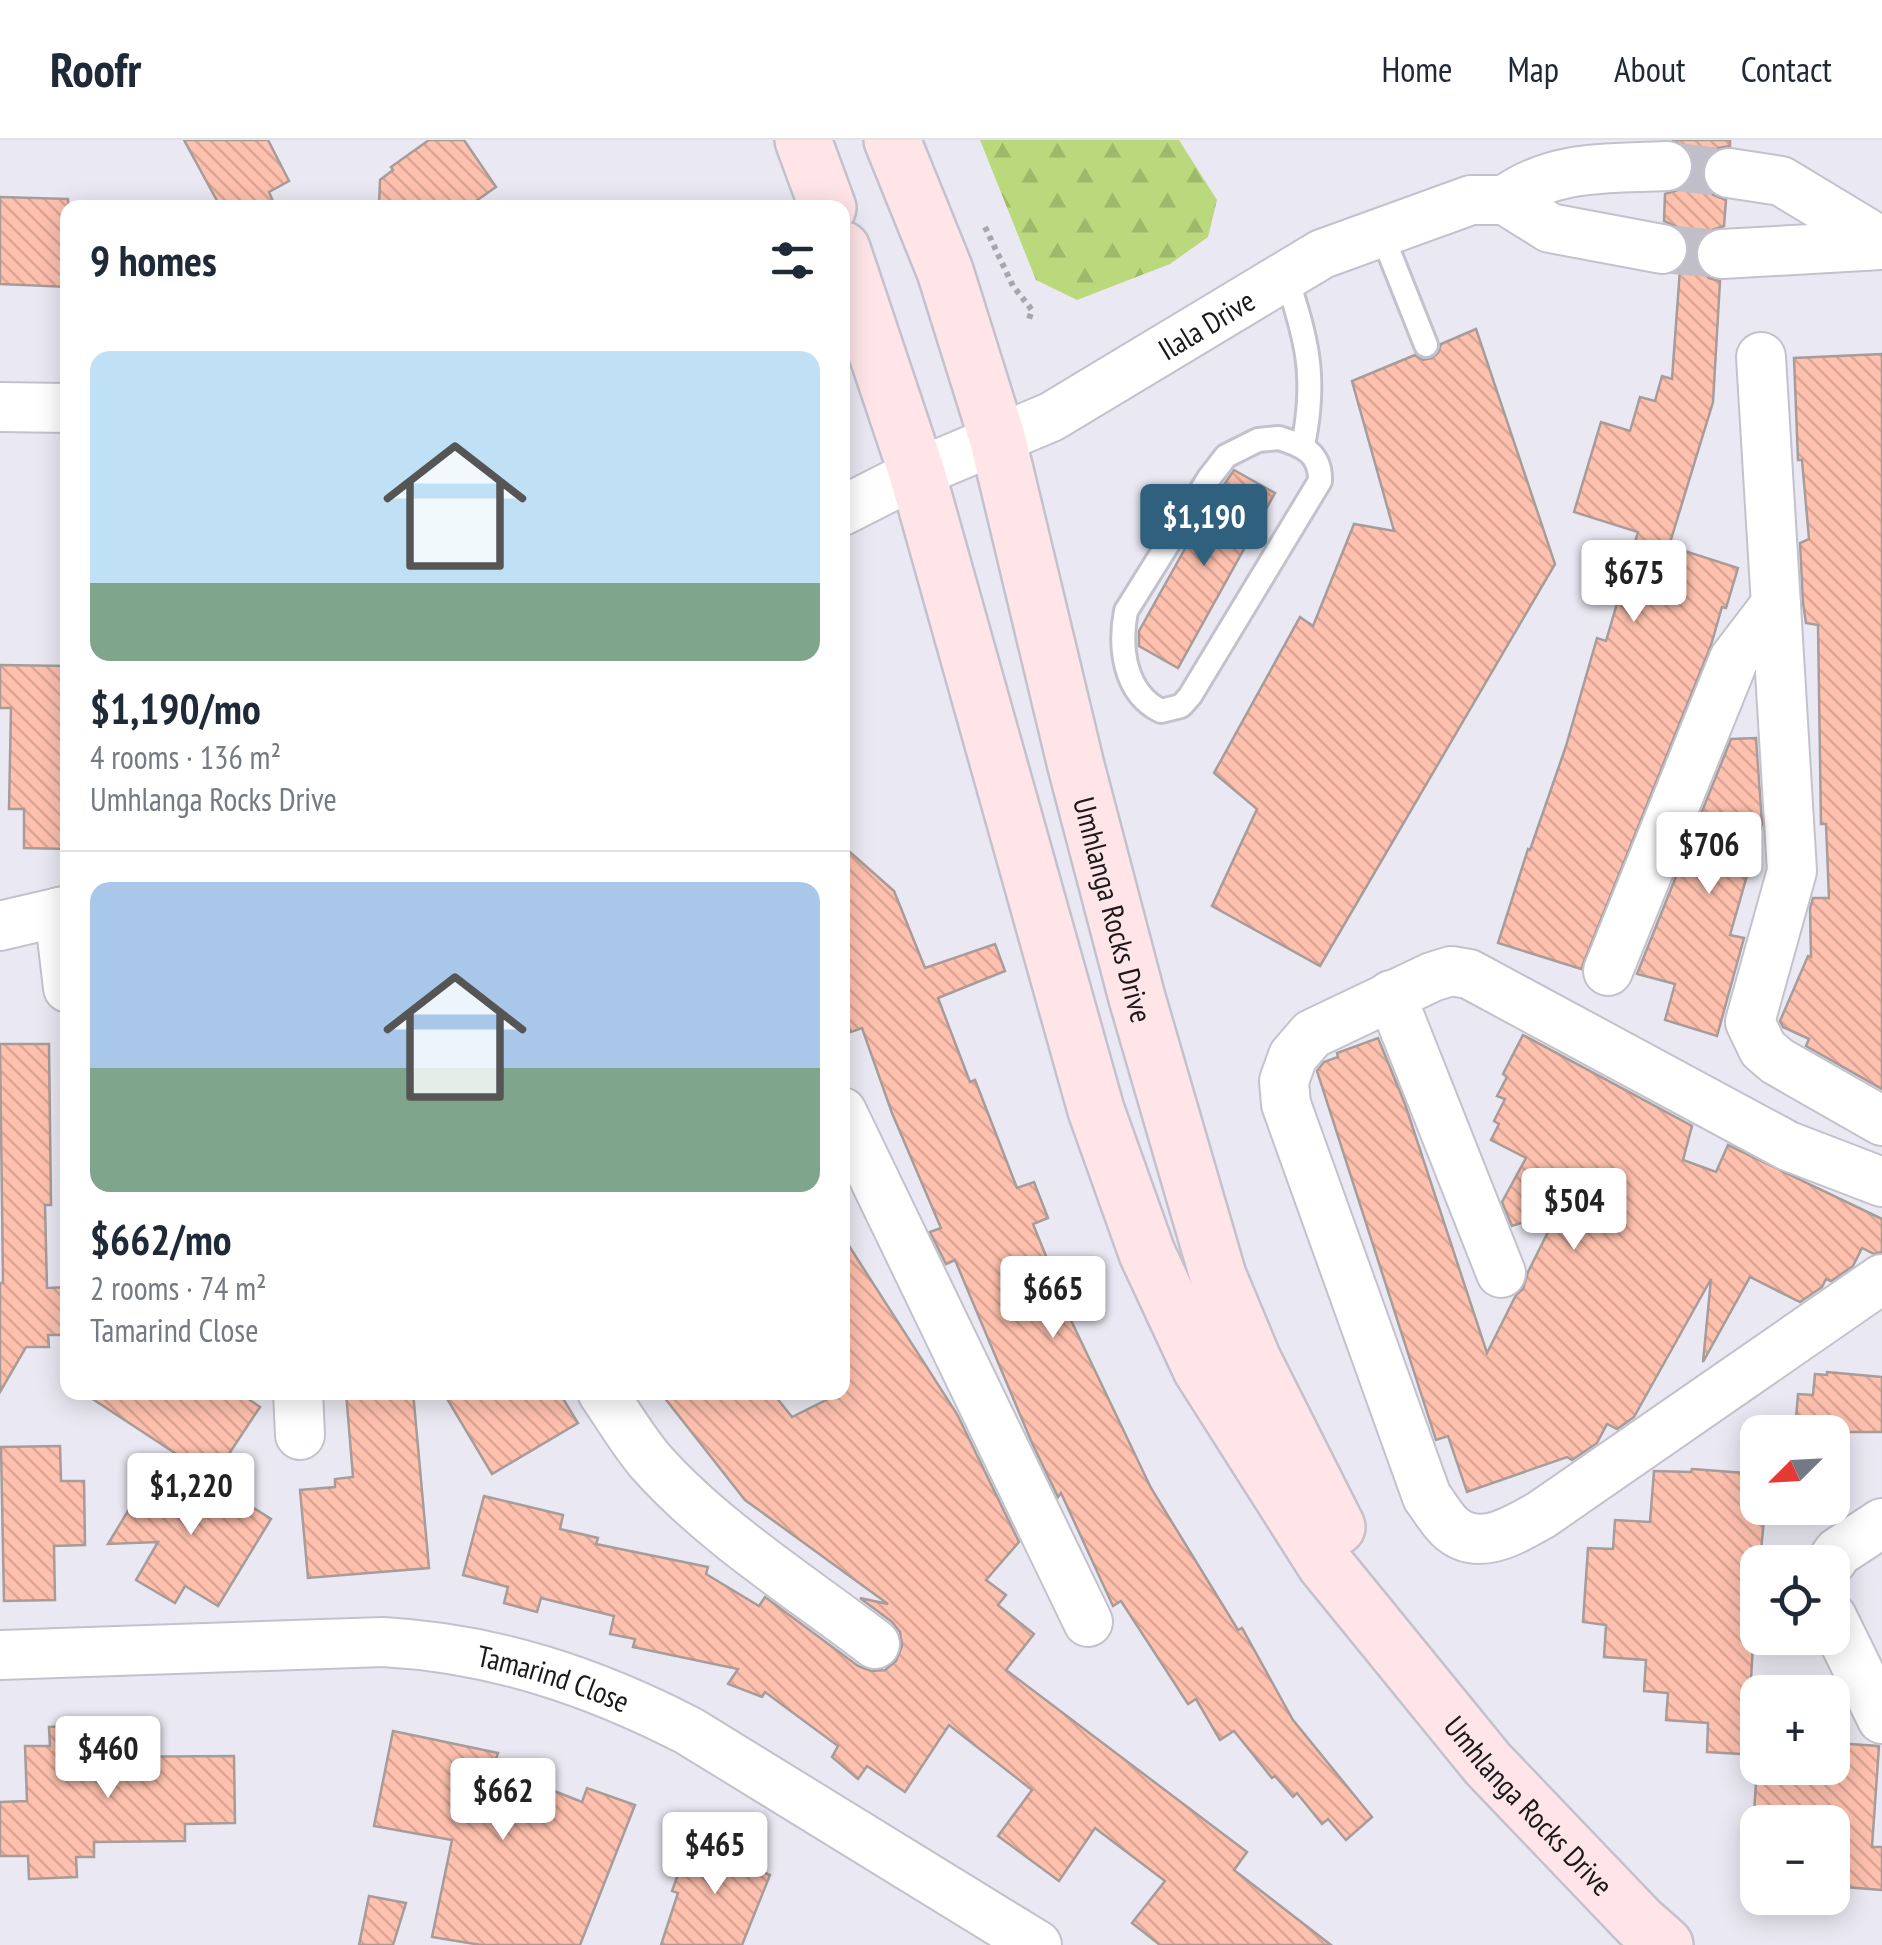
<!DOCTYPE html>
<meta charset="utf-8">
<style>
:root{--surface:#fff;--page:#f2f2f3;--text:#1f2937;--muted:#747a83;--line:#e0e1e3;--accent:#2f617e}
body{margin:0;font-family:"PT Sans Narrow",sans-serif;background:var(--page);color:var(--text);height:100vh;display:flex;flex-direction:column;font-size:38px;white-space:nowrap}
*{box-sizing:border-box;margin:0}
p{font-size:32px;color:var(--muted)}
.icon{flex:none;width:55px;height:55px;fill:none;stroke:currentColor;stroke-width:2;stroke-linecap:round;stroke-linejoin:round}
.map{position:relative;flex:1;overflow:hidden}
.details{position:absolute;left:60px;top:60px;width:790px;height:1200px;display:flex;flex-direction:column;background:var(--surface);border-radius:20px;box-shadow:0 5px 25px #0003}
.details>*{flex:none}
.needle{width:65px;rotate:246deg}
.controls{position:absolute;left:1740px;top:1275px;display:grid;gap:20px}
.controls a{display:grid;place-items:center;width:110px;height:110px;border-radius:20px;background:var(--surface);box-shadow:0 5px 25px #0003;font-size:50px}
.price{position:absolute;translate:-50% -85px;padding:0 22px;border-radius:10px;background:#fff;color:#222;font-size:32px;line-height:65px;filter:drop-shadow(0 2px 5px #0008)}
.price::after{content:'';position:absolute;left:50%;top:60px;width:30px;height:22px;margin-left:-15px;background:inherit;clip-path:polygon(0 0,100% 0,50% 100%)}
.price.selected{background:var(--accent);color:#fff}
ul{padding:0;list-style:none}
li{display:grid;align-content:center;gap:20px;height:530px;padding:0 30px}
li+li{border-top:2px solid var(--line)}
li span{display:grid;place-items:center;height:310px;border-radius:20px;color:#555}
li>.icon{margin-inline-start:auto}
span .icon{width:180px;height:180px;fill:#fffc;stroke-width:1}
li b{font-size:42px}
h2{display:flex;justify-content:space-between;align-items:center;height:120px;padding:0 30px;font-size:42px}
header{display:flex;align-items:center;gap:60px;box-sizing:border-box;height:140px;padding:0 50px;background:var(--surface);border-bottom:2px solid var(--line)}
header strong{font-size:48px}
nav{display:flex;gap:55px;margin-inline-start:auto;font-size:35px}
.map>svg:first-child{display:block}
.forest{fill:url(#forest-firs)}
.building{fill:url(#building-back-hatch);stroke:#a79c99;stroke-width:2.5}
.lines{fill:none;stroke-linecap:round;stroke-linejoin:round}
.minor-tunnel{stroke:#c0bfc8;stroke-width:48;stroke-dasharray:48 24;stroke-linecap:butt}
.service-casing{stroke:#c3c2cc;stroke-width:28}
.minor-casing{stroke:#c3c2cc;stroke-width:52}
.secondary-casing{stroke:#c3c2cc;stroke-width:60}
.path{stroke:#a7a6ae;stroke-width:6;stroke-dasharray:5 5;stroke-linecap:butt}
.service{stroke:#fff;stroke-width:22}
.minor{stroke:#fff;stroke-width:48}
.secondary{stroke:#ffe5e7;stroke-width:55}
.labels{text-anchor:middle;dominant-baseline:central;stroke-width:10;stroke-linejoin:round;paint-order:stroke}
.street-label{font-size:30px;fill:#19191c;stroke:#f7f7ff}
</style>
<header>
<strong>Roofr</strong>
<nav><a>Home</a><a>Map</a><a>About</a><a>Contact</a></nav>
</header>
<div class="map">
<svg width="1882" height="1805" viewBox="0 0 1882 1805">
<defs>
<pattern id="forest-firs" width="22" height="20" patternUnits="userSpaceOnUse" patternTransform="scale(2.5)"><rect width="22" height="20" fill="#bad87c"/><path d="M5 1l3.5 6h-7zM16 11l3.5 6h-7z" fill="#9fb96b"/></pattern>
<pattern id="building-back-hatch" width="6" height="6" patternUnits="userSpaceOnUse" patternTransform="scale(2.5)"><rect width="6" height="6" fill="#ffc1ae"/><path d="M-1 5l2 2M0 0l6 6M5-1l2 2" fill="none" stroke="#daa595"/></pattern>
</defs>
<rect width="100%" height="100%" fill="#eae9f3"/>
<polygon class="forest" points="980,0 1179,0 1217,60 1208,97 1170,124 1077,160 1036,140"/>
<g class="building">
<polygon points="184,0 268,0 289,41 269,52 276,68 221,68"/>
<polygon points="429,0 464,0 496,47 466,68 379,68 380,40 393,30 391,27"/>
<polygon points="1673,0 1730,0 1730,6 1718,8 1708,15 1702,30 1703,42 1711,54 1726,60 1724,86 1706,92 1697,103 1695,115 1700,130 1709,138 1720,141 1713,262 1669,406 1738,428 1726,468 1722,467 1711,505 1581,829 1498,803 1528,709 1530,710 1566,606 1597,498 1606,501 1638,392 1574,372 1601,282 1630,291 1640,257 1655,261 1662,236 1672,239 1680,129 1689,113 1688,101 1681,89 1664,81 1665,54 1682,49 1692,38 1694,26 1690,11"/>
<polygon points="0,57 68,59 68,147 0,144"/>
<polygon points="1476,189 1555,424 1320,826 1212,766 1257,669 1214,633 1300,477 1313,486 1354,384 1394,391 1352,241 1415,215 1423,220 1432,218 1438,213 1441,204"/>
<polygon points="1882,214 1882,949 1806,906 1809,899 1783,887 1780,881 1808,816 1811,817 1810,769 1813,758 1829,758 1826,684 1821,684 1818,485 1806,483 1803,463 1800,403 1809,399 1802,320 1798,320 1794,218"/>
<polygon points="1234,330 1275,353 1178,528 1139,506 1139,491 1205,373"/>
<polygon points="0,525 68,526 66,709 24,708 24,669 9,669 11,568 0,568"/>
<polygon points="1756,598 1762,683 1730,795 1744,798 1717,896 1665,880 1675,844 1637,834 1731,599"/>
<polygon points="842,705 894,751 925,828 995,804 1005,831 938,858 970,942 975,940 1017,1048 1034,1042 1048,1078 1033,1084 1050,1126 1046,1128 1151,1348 1238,1490 1242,1488 1293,1580 1372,1677 1346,1700 1328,1679 1322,1684 1297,1653 1293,1657 1275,1636 1272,1638 1234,1591 1220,1600 1196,1559 1188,1564 1121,1461 1113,1466 1061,1353 1058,1357 1032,1303 955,1120 946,1124 930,1092 941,1088 892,973 862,888 851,892 842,869"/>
<polygon points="1523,895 1692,986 1683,1020 1716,1032 1728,1005 1882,1079 1882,1112 1874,1114 1862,1108 1853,1126 1831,1141 1826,1139 1822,1147 1800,1162 1750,1137 1703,1222 1711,1139 1634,1277 1617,1289 1607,1284 1597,1303 1572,1320 1567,1317 1467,1352 1448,1296 1436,1300 1317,931 1324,922 1338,917 1337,913 1378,898 1405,964 1487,1213 1516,1155 1523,1149 1528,1132 1559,1070 1512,1086 1502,1062 1526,1018 1491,1000 1499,984 1494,981 1505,959 1497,956 1507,937 1503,934"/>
<polygon points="0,904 49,904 51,1065 45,1065 47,1148 68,1147 68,1195 48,1195 49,1207 26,1207 0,1252 0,1143 3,1143"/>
<polygon points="842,1095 957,1274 1019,1402 986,1440 1006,1455 998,1465 1034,1494 1006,1530 1247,1712 1234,1730 1331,1805 1160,1805 1132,1783 1165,1741 1095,1688 1059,1741 998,1696 1032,1650 949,1585 905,1652 867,1626 858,1639 832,1617 838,1606 765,1552 762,1557 728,1544 738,1529 633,1507 635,1499 610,1494 614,1476 541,1458 537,1472 504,1463 508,1447 463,1435 484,1356 563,1375 560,1389 598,1398 596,1404 708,1427 706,1434 759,1466 765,1457 858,1526 871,1531 885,1530 896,1521 902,1506 900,1492 892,1482 860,1458 888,1464 745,1360 660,1252 772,1252 792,1277 842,1252"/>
<polygon points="1827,1232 1882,1237 1882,1292 1795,1292 1798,1254 1813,1255 1815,1234 1827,1235"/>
<polygon points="82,1252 238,1252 260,1267 213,1338"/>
<polygon points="346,1252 413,1252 429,1428 308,1438 300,1350 335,1347 335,1339 353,1337"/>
<polygon points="443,1252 559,1252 578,1283 492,1334"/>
<polygon points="60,1306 61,1341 84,1341 85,1405 54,1406 55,1460 4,1461 1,1307"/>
<polygon points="1692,1329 1758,1334 1758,1368 1765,1368 1760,1422 1758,1422 1751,1539 1758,1539 1758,1615 1707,1612 1708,1583 1666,1580 1668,1553 1644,1551 1646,1520 1604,1517 1606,1485 1583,1482 1588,1408 1613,1409 1615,1380 1650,1382 1654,1331 1691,1332"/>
<polygon points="212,1340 200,1359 235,1356 271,1379 218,1466 185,1446 175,1463 136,1440 158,1402 108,1404 146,1341"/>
<polygon points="89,1585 91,1617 234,1616 235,1683 185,1684 185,1701 94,1702 94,1717 76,1717 77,1737 29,1739 28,1716 0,1716 0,1662 27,1661 25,1606 50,1606 49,1587"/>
<polygon points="393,1591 498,1613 495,1622 511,1627 509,1633 582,1662 587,1648 635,1665 580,1805 481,1805 432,1797 452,1700 374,1686"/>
<polygon points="1835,1603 1879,1606 1872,1707 1882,1707 1882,1750 1845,1747 1847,1707 1832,1706 1832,1682 1775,1682 1775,1675 1754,1673 1757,1628 1834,1628"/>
<polygon points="718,1700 751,1714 747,1725 770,1735 742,1805 661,1805 678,1753 672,1751 689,1704 712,1711"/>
<polygon points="369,1756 406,1763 393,1805 359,1805"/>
</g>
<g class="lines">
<g class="minor-tunnel">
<polyline points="1667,26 1729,33"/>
<polyline points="1662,109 1722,114"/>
</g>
<g class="service-casing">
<g id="service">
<polyline points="1381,92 1426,205"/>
<path d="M1286,136C1307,200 1317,237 1303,305"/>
<path d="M1279,298C1302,305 1321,313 1320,341L1190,556L1181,566L1161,571C1124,553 1119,507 1126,471L1209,338L1226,316L1258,300Z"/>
</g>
</g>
<g class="minor-casing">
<g id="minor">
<polyline points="1729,33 1781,41 1882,102"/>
<path d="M1505,60C1555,24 1607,29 1667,26"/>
<polyline points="1722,114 1882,105"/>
<polyline points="1761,217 1792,731 1750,882 1763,909 1777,921 1882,981"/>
<polyline points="0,267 68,268"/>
<path id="s1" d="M842,371L917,333L1051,277L1322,114L1471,60H1505L1550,88L1662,109"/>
<polyline points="59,772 68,848"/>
<polyline points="0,786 68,770"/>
<polyline points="1608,831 1734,519 1776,464"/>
<polyline points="1391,855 1501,1133"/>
<polyline points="842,972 1088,1482"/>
<path d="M1882,1042L1788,1006L1469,834L1451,831L1432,837L1312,894L1293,916L1284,941L1286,964L1427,1357C1435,1367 1442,1381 1452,1389C1480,1412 1514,1390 1541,1375L1882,1139"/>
<polyline points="298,1252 300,1295"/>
<path d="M602,1252C618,1275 633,1301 651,1322C713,1392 801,1447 875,1504"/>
<polyline points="1831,1422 1838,1412 1882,1383"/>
<polyline points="1832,1477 1882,1579"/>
<path id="s2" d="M0,1515L383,1502C493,1508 592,1541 689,1591L1037,1805"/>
</g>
</g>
<g class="secondary-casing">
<g id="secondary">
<polyline points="803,0 828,68"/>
<path id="s3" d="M892,0L945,131L997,297L1076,626L1137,858L1218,1136L1253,1220L1337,1387"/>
<path id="s4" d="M842,109L917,333L1096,970L1147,1113L1201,1229L1325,1424L1488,1624L1639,1782L1665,1805"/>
</g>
</g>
<polyline class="path" points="985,87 1013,146 1032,170 1028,182"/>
<use href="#service" class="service"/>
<use href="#minor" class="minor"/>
<use href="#secondary" class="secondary"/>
</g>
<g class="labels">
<g class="street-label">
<text stroke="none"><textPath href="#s1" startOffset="410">Ilala Drive</textPath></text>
<text stroke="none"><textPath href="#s3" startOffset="802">Umhlanga Rocks Drive</textPath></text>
<text stroke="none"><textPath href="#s2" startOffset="558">Tamarind Close</textPath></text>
<text stroke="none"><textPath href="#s4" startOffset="1725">Umhlanga Rocks Drive</textPath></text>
</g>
</g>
</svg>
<div class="controls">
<a><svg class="needle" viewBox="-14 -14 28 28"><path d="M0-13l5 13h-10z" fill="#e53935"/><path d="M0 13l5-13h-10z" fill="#747a83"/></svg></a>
<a><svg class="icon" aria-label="locate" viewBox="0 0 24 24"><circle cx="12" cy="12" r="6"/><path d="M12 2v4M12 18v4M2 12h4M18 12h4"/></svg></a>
<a>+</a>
<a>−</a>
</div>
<b class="price selected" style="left:1204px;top:429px">$1,190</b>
<b class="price" style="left:1634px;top:485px">$675</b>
<b class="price" style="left:1709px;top:757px">$706</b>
<b class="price" style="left:1574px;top:1113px">$504</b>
<b class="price" style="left:1053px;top:1201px">$665</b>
<b class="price" style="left:191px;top:1398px">$1,220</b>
<b class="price" style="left:108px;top:1661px">$460</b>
<b class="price" style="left:503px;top:1703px">$662</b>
<b class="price" style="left:715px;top:1757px">$465</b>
<section class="details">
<h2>9 homes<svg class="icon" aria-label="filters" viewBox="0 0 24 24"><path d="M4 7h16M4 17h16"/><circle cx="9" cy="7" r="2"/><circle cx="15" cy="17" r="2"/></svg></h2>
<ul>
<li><span style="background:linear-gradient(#bfe0f5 75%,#7fa58c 0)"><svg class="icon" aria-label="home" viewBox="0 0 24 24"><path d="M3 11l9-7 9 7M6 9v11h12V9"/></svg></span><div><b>$1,190/mo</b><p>4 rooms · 136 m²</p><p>Umhlanga Rocks Drive</p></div></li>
<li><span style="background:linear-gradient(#a9c7e8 60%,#7fa58c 0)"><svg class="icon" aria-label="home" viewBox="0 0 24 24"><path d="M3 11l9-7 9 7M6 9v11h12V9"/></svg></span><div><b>$662/mo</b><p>2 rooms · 74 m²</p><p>Tamarind Close</p></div></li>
</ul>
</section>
</div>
